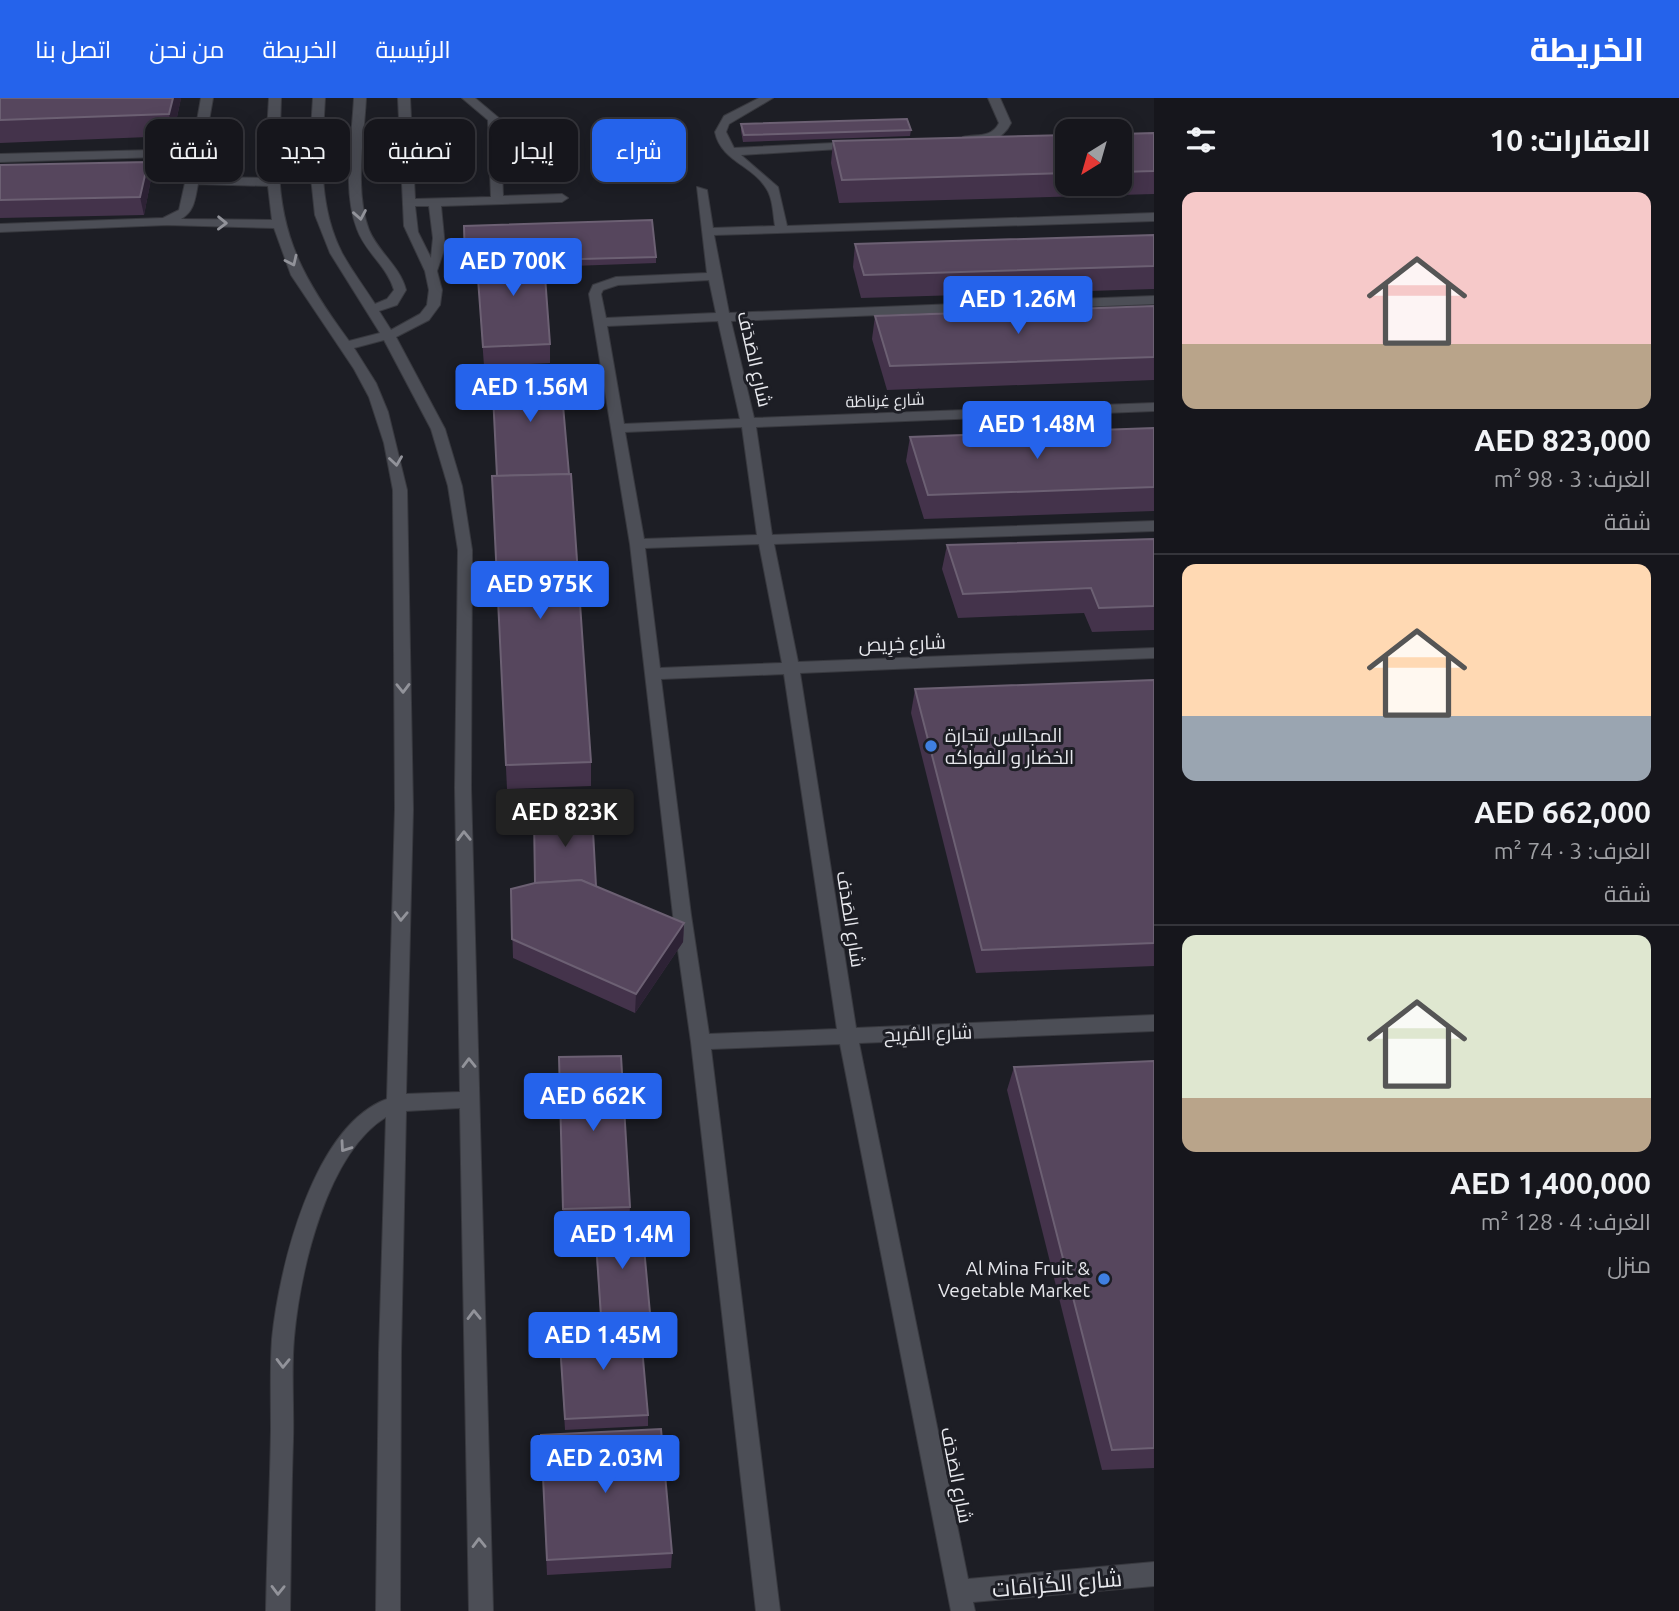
<!DOCTYPE html>
<html lang="ar">
<meta charset="utf-8">
<style>
:root{--surface:#16161c;--page:#1f1f25;--text:#f1f3f6;--muted:#9e9fa3;--line:#35353b;--accent:#2563eb}
body{margin:0;font-family:Ubuntu,Cairo,sans-serif;background:var(--page);color:var(--text);direction:rtl;height:100vh;display:flex;flex-direction:column;font-size:26px;white-space:nowrap}
*{box-sizing:border-box;margin:0}
p{font-size:23px;color:var(--muted)}
.icon{flex:none;width:38px;height:38px;fill:none;stroke:currentColor;stroke-width:2;stroke-linecap:round;stroke-linejoin:round}
.map{position:relative;flex:1;overflow:hidden;direction:ltr}
.panel{display:flex;flex-direction:column;background:var(--surface);width:525px}
.panel>*{flex:none}
.top-card{position:absolute;left:21px;top:21px;width:665px;height:63px;direction:rtl;display:flex;gap:14px}
.needle{width:46px;rotate:217deg}
.buttons{position:absolute;left:1055px;top:21px;display:grid;gap:14px}
.buttons a{display:grid;place-items:center;width:77px;height:77px;border-radius:14px;background:var(--surface);box-shadow:0 4px 18px #0003,0 0 0 2px var(--line);font-size:35px}
.price{position:absolute;translate:-50% -60px;padding:0 16px;border-radius:7px;background:var(--accent);color:#fff;font-size:23px;line-height:46px;filter:drop-shadow(0 2px 4px #0008)}
.price::after{content:'';position:absolute;left:50%;top:42px;width:21px;height:16px;margin-left:-10px;background:inherit;clip-path:polygon(0 0,100% 0,50% 100%)}
.price.on{background:#222;color:#fff}
ul{padding:0;list-style:none}
li{display:grid;align-content:center;gap:14px;height:371px;padding:0 28px}
li+li{border-top:2px solid var(--line)}
li span{display:grid;place-items:center;height:217px;border-radius:14px;color:#555}
li>.icon{margin-inline-start:auto}
span .icon{width:126px;height:126px;fill:#fffc;stroke-width:1}
li b{font-size:30px}
h2{display:flex;justify-content:space-between;align-items:center;height:84px;padding:0 28px;font-size:30px}
.tag{padding:0 24px;border-radius:14px;background:var(--surface);box-shadow:0 4px 18px #0003,0 0 0 2px var(--line);font-size:24px;line-height:63px}
.tag.on{background:var(--accent);color:#fff}
header{display:flex;align-items:center;gap:42px;box-sizing:border-box;height:98px;padding:0 35px;background:var(--accent);color:#fff}
header strong{font-size:33px}
nav{display:flex;gap:38px;margin-inline-start:auto;font-size:24px}
main{display:flex;flex:1;min-height:0}
.map>svg:first-child{display:block}
.lines{fill:none;stroke-linecap:round;stroke-linejoin:round}
.service-casing{stroke:#38393f;stroke-width:2}
.service{fill:#4c4e56;fill-rule:evenodd}
.wall{fill:#44334b}
.shaded-wall{fill:#2d2235}
.building{fill:#56465d;stroke:#6c6073;stroke-width:2}
.oneway{stroke:#92939a}
.shop-dot{fill:#3f7fe0;stroke:#1d1e25;stroke-width:2.5}
.labels{text-anchor:middle;dominant-baseline:central;stroke-width:6;stroke-linejoin:round;paint-order:stroke}
.far-street-label{font-size:16px;fill:#e7e8ed;stroke:#1d1e25}
.street-label{font-size:19px;fill:#e7e8ed;stroke:#1d1e25}
.poi-label{font-size:19px;fill:#e7e8ed;stroke:#1d1e25;text-anchor:start}
.near-street-label{font-size:23px;fill:#e7e8ed;stroke:#1d1e25}
</style>
<header>
<strong>الخريطة</strong>
<nav><a>الرئيسية</a><a>الخريطة</a><a>من نحن</a><a>اتصل بنا</a></nav>
</header>
<main>
<section class="panel">
<h2>العقارات: 10<svg class="icon" aria-label="filters" viewBox="0 0 24 24"><path d="M4 7h16M4 17h16"/><circle cx="9" cy="7" r="2"/><circle cx="15" cy="17" r="2"/></svg></h2>
<ul>
<li><span style="background:linear-gradient(#f6c9c9 70%,#b9a48a 0)"><svg class="icon" aria-label="home" viewBox="0 0 24 24"><path d="M3 11l9-7 9 7M6 9v11h12V9"/></svg></span><div><b>AED 823,000</b><p>الغرف: 3 · 98 m²</p><p>شقة</p></div></li>
<li><span style="background:linear-gradient(#ffd9b3 70%,#9aa5b1 0)"><svg class="icon" aria-label="home" viewBox="0 0 24 24"><path d="M3 11l9-7 9 7M6 9v11h12V9"/></svg></span><div><b>AED 662,000</b><p>الغرف: 3 · 74 m²</p><p>شقة</p></div></li>
<li><span style="background:linear-gradient(#dfe7d0 75%,#b9a48a 0)"><svg class="icon" aria-label="home" viewBox="0 0 24 24"><path d="M3 11l9-7 9 7M6 9v11h12V9"/></svg></span><div><b>AED 1,400,000</b><p>الغرف: 4 · 128 m²</p><p>منزل</p></div></li>
</ul>
</section>
<div class="map">
<svg width="1154" height="1513" viewBox="0 0 1154 1513">
<rect width="100%" height="100%" fill="#1d1e25"/>
<g class="lines">
<g class="service-casing">
<g id="service">
<path d="M201,0H213L204,51L206,54L203,57L199,79L267,80L265,68L269,0H281L279,64L309,63L313,0H325C322,53 317,106 342,155C352,173 364,189 375,206L387,201L394,192C387,168 365,154 357,131C342,92 352,41 354,0H366C364,41 354,92 369,132C378,154 400,168 406,192L397,207L379,213L391,232L420,216L427,207L429,192L425,173L404,128L398,0H410L415,101L491,99L488,22L462,0H475L500,21L503,98L562,96L568,100L562,104L441,108L445,149L437,173L442,192L440,207L429,222L396,239L445,331L462,388L472,452L471,690L493,1513H469L460,1010L406,1013L401,1255L400,1513H376L379,1255L386,1019C326,1056 300,1174 294,1240C291,1274 294,1308 293,1342C291,1399 291,1456 290,1513H266C267,1453 270,1392 271,1332C271,1302 270,1271 272,1241C279,1171 313,1028 387,1001L395,711L393,392L384,345L369,299L354,271L291,177L274,130L167,127L0,134V126L163,120L179,112L191,58L0,64V56L192,51ZM310,70L315,117L330,155L380,235L349,243C307,186 281,143 279,71ZM198,86L268,88L272,122L181,121C195,113 195,100 198,86ZM415,108H429L433,140L431,160L418,134ZM384,242L431,331L448,388L458,452L455,690L460,994L406,996L413,711L407,392L388,314L376,285L354,250Z"/>
<path d="M759,0H773L729,26L726,34L734,50L855,44L861,47L855,50L741,57L778,89L787,128L1154,115V123L714,137L729,215L1154,198V206L731,223L754,320L1154,305V313L756,329L772,437L1154,423V433L774,446L798,564L1154,550V560L800,575L856,930L1154,917V933L859,945L968,1481L1154,1464V1488L973,1504L975,1513H951L840,946L711,951L780,1513H756L691,944L673,817L630,446L589,196L593,187L616,179L707,175L697,89L707,92L713,130L775,128C773,116 773,100 766,90C752,67 721,63 715,34L724,18ZM709,182L716,215L606,220L601,196L603,192L618,187ZM718,223L740,321L624,326L607,228ZM742,329L757,437L644,441L625,334ZM759,446L782,565L660,570L645,450ZM784,576L837,931L709,936L691,817L661,581Z"/>
<path d="M988,0H1000L1011,25C1002,44 982,47 963,43V39C977,36 992,40 999,25Z"/>
</g>
</g>
<use href="#service" class="service"/>
</g>
<g class="wall">
<polygon points="0,0 181,0 173,38 0,45"/>
<polygon points="741,26 911,32 910,38 743,44 741,33"/>
<polygon points="1154,35 1154,96 839,105 831,65 833,43 1068,37 1068,86 1120,86 1120,36"/>
<polygon points="148,64 151,81 144,117 0,120 0,67"/>
<polygon points="464,128 656,159 656,165 544,169 550,246 550,265 484,268 477,171 466,171"/>
<polygon points="1154,137 1154,191 861,200 853,169 855,146"/>
<polygon points="1154,208 1154,282 887,292 872,241 875,218"/>
<polygon points="1154,330 1154,413 924,421 906,363 910,339"/>
<polygon points="492,378 591,664 591,688 507,691"/>
<polygon points="1154,441 1154,532 1092,534 1084,515 958,520 942,471 947,447"/>
<polygon points="1154,582 1154,868 976,875 911,615 915,591"/>
<polygon points="592,715 596,789 684,825 683,844 635,915 513,860 511,791 535,785"/>
<polygon points="559,959 630,1109 629,1127 563,1128"/>
<polygon points="1154,963 1154,1370 1102,1372 1007,992 1014,969"/>
<polygon points="595,1129 650,1215 649,1227 640,1227 648,1317 648,1328 565,1332 559,1231 601,1229 595,1141"/>
<polygon points="541,1337 672,1455 671,1470 547,1477"/>
</g>
<g class="shaded-wall">
<polygon points="173,0 181,0 173,38 169,16"/>
<polygon points="148,64 151,81 144,117 140,99"/>
<polygon points="684,825 683,844 635,915 636,896"/>
</g>
<g class="building">
<polygon points="0,0 173,0 169,16 0,22"/>
<polygon points="907,21 911,32 744,37 741,26"/>
<polygon points="1154,35 1154,73 1120,74 1120,36"/>
<polygon points="1068,37 1068,75 842,82 833,43"/>
<polygon points="148,64 140,99 0,102 0,67"/>
<polygon points="652,122 656,159 544,162 543,151 476,153 477,165 465,165 464,128"/>
<polygon points="1154,137 1154,168 864,177 855,146"/>
<polygon points="543,151 550,246 483,249 476,153"/>
<polygon points="1154,208 1154,259 890,268 875,218"/>
<polygon points="560,273 569,376 497,378 492,276"/>
<polygon points="1154,330 1154,389 928,397 910,339"/>
<polygon points="571,376 591,664 506,667 492,378"/>
<polygon points="1154,441 1154,508 1099,510 1091,490 963,496 947,447"/>
<polygon points="1154,582 1154,845 982,852 915,591"/>
<polygon points="592,715 596,788 594,788 581,782 535,785 534,719"/>
<polygon points="581,782 684,825 636,896 512,841 511,791 535,785"/>
<polygon points="621,958 630,1109 563,1111 559,959"/>
<polygon points="1154,963 1154,1350 1112,1352 1014,969"/>
<polygon points="642,1128 650,1215 601,1218 595,1129"/>
<polygon points="640,1227 648,1317 565,1321 559,1231"/>
<polygon points="661,1331 672,1455 547,1462 541,1337"/>
</g>
<defs><path id="oneway-chevron" d="M-2-3.5L2.5 0L-2 3.5" fill="none" stroke-width="1.6" stroke-linecap="round" stroke-linejoin="round" transform="scale(1.75)"/></defs>
<g class="oneway">
<use href="#oneway-chevron" transform="translate(360 117) rotate(80)"/>
<use href="#oneway-chevron" transform="translate(222 125) rotate(1)"/>
<use href="#oneway-chevron" transform="translate(292 163) rotate(65)"/>
<use href="#oneway-chevron" transform="translate(396 363) rotate(82)"/>
<use href="#oneway-chevron" transform="translate(403 590) rotate(89)"/>
<use href="#oneway-chevron" transform="translate(464 738) rotate(-91)"/>
<use href="#oneway-chevron" transform="translate(401 818) rotate(92)"/>
<use href="#oneway-chevron" transform="translate(469 965) rotate(-91)"/>
<use href="#oneway-chevron" transform="translate(345 1049) rotate(125)"/>
<use href="#oneway-chevron" transform="translate(474 1217) rotate(-91)"/>
<use href="#oneway-chevron" transform="translate(283 1265) rotate(91)"/>
<use href="#oneway-chevron" transform="translate(479 1445) rotate(-91)"/>
<use href="#oneway-chevron" transform="translate(278 1492) rotate(91)"/>
</g>
<g class="shop-dot">
<circle cx="931" cy="648" r="7"/>
<circle cx="1104" cy="1181" r="7"/>
</g>
<g class="labels">
<g class="far-street-label">
<text transform="translate(885 302) rotate(-2)">شارع غِرناطَة</text>
</g>
<g class="street-label">
<text transform="translate(755 261) rotate(77)">شارع الصَدَف</text>
<text transform="translate(902 545) rotate(-2)">شارع خِرِيص</text>
<text transform="translate(851 821) rotate(81)">شارع الصَدَف</text>
<text transform="translate(928 935) rotate(-2)">شارع المُرِيح</text>
<text transform="translate(957 1377) rotate(79)">شارع الصَدَف</text>
</g>
<g class="poi-label">
<text x="945" y="637">المجالس لتجارة<tspan x="945" dy="22">الخضار و الفواكه</tspan></text>
<text x="1090" y="1170" text-anchor="end">Al Mina Fruit &amp;<tspan x="1090" dy="22">Vegetable Market</tspan></text>
</g>
<g class="near-street-label">
<text transform="translate(1057 1485) rotate(-5)">شارع الكَرَامَات</text>
</g>
</g>
</svg>
<div class="buttons">
<a><svg class="needle" viewBox="-14 -14 28 28"><path d="M0-13l5 13h-10z" fill="#e53935"/><path d="M0 13l5-13h-10z" fill="#9e9fa3"/></svg></a>
</div>
<b class="price" style="left:513px;top:200px">AED 700K</b>
<b class="price" style="left:1018px;top:238px">AED 1.26M</b>
<b class="price" style="left:530px;top:326px">AED 1.56M</b>
<b class="price" style="left:1037px;top:363px">AED 1.48M</b>
<b class="price" style="left:540px;top:523px">AED 975K</b>
<b class="price on" style="left:565px;top:751px">AED 823K</b>
<b class="price" style="left:593px;top:1035px">AED 662K</b>
<b class="price" style="left:622px;top:1173px">AED 1.4M</b>
<b class="price" style="left:603px;top:1274px">AED 1.45M</b>
<b class="price" style="left:605px;top:1397px">AED 2.03M</b>
<div class="top-card">
<a class="tag on">شراء</a>
<a class="tag">إيجار</a>
<a class="tag">تصفية</a>
<a class="tag">جديد</a>
<a class="tag">شقة</a>
</div>
</div>
</main>
